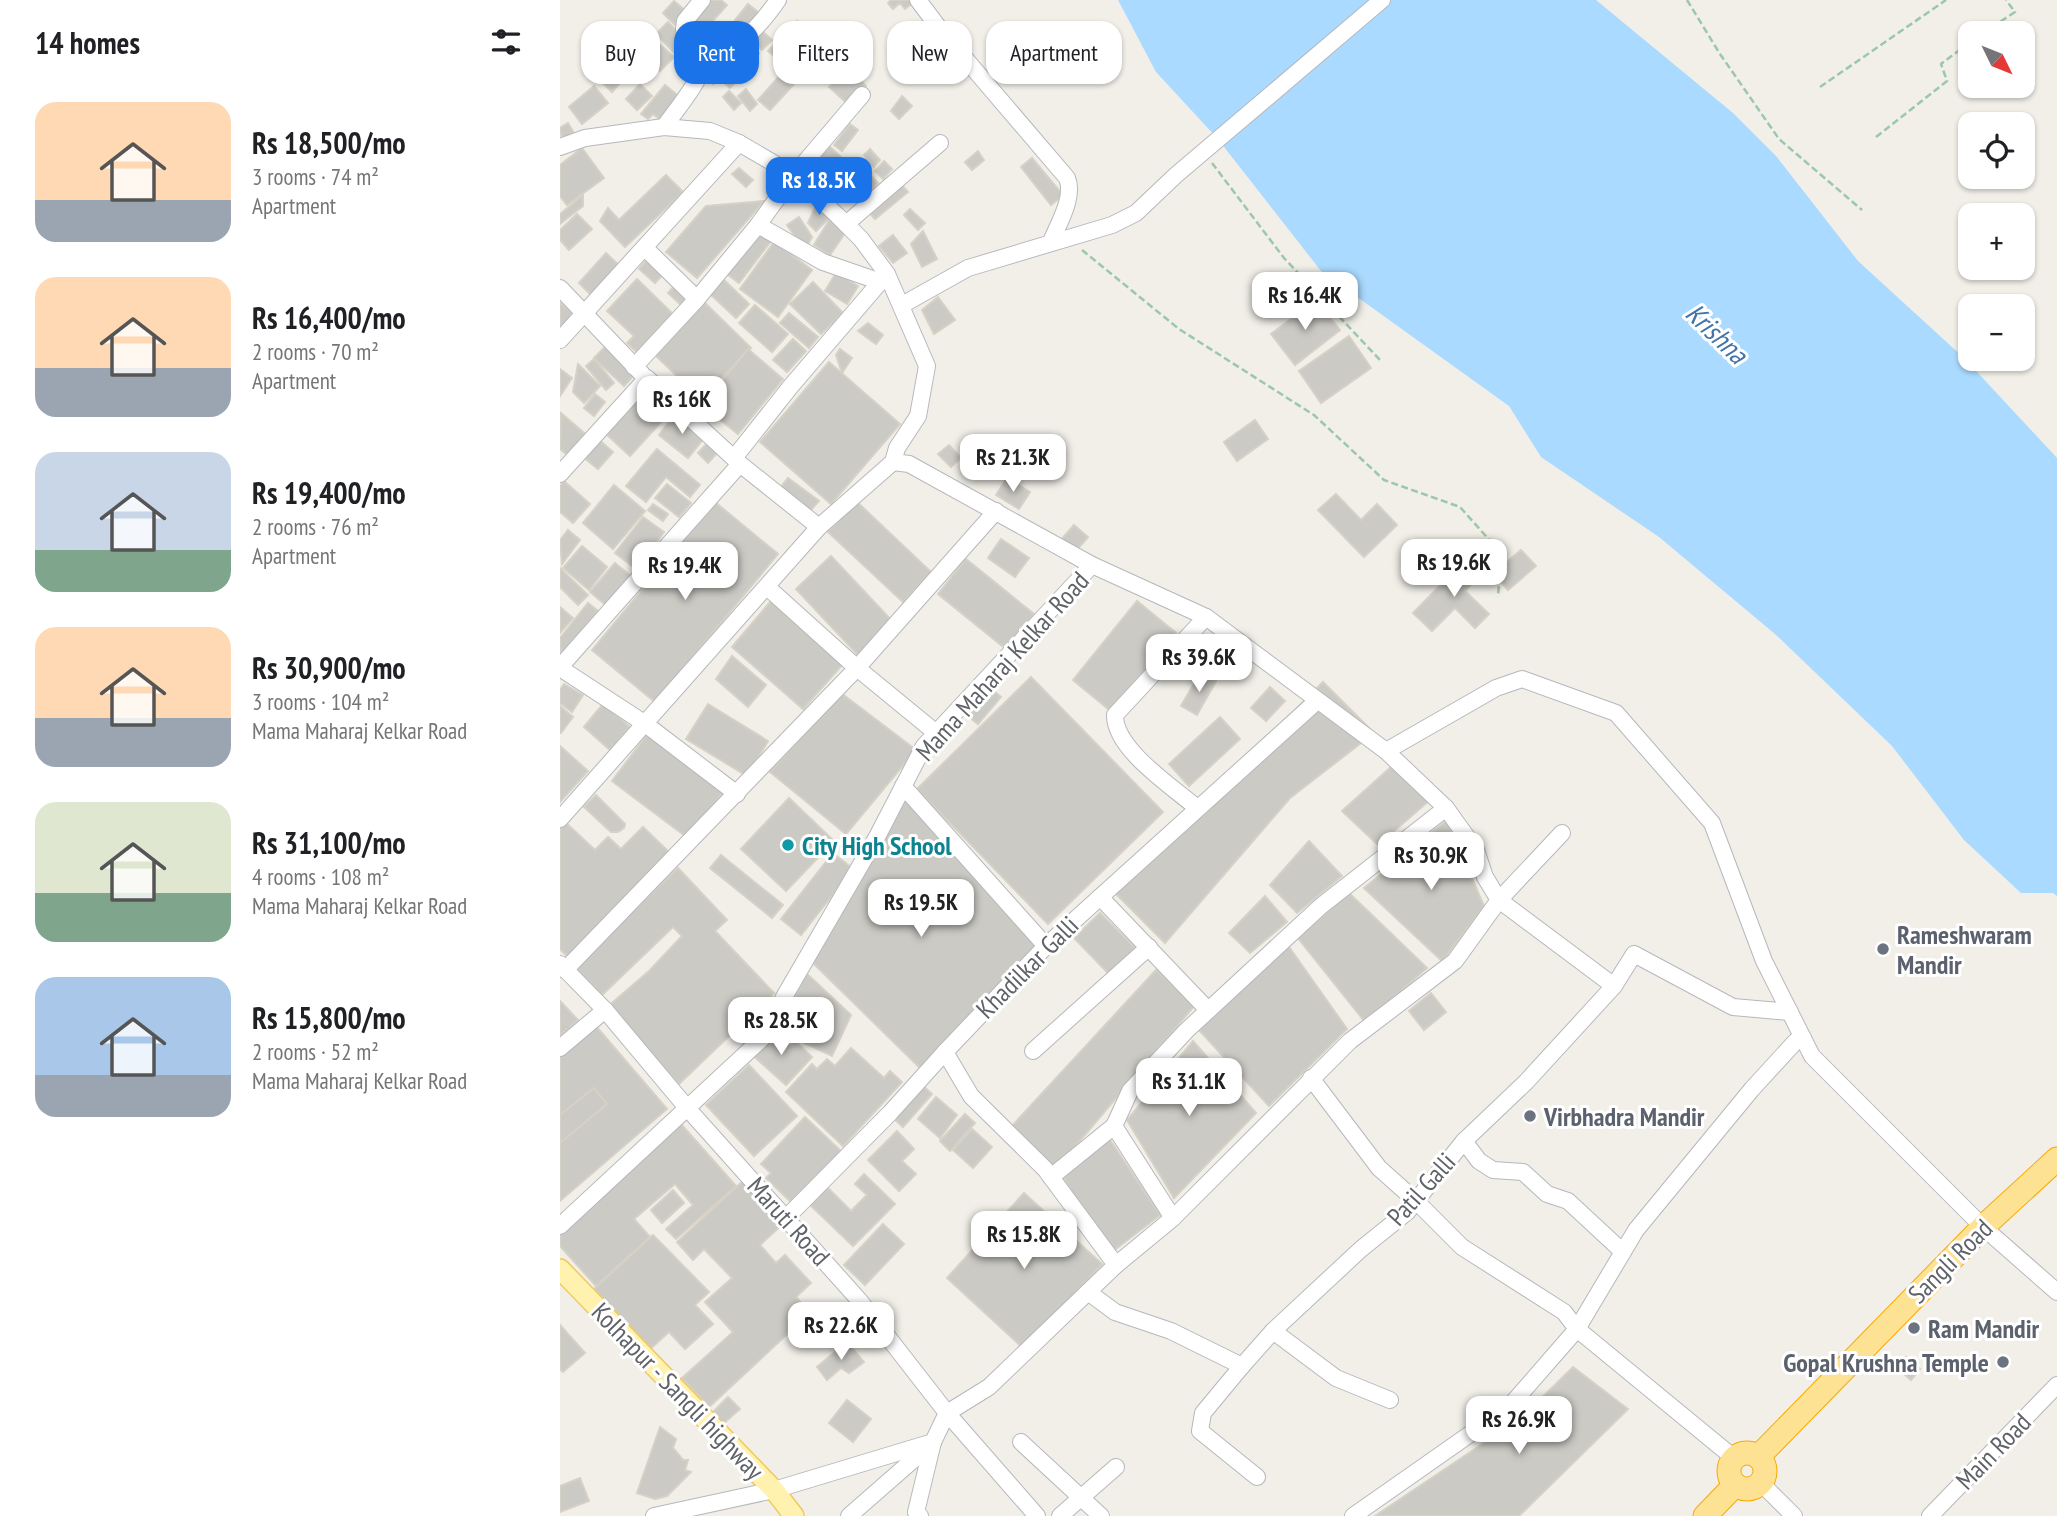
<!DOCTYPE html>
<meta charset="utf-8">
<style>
:root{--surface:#fff;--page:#f2f2f2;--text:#202124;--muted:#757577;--accent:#1a73e8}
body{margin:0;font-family:"PT Sans Narrow",sans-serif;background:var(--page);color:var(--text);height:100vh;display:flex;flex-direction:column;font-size:26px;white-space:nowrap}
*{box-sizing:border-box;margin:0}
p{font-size:23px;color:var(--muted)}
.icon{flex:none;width:38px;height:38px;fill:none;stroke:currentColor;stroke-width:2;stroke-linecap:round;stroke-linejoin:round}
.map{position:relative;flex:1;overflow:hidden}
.drawer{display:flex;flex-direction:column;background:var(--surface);width:560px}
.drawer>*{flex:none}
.banner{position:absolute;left:21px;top:21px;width:665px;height:63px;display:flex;gap:14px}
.needle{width:46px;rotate:133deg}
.tools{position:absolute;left:1398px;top:21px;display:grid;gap:14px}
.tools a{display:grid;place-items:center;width:77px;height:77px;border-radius:14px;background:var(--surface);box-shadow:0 2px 5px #0004;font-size:35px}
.price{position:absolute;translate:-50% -60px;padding:0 16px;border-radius:14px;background:#fff;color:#222;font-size:23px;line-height:46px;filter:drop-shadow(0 2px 4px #0008)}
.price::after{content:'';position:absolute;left:50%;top:42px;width:21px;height:16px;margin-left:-10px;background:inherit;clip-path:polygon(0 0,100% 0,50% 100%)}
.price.selected{background:var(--accent);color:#fff}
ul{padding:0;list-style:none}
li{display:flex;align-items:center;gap:21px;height:175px;padding:0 35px}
li span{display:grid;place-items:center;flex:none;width:196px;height:140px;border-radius:21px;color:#555}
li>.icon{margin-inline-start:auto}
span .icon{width:84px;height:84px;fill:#fffc;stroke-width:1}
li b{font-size:30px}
h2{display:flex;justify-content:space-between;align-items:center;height:84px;padding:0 35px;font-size:30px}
.tag{padding:0 24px;border-radius:21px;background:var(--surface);box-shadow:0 2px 5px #0004;font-size:24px;line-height:63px}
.tag.selected{background:var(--accent);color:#fff}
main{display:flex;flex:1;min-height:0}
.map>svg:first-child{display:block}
.water{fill:#aadaff}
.building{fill:#cccac5;stroke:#d6d1c6;stroke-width:2}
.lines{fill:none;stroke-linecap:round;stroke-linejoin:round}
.minor-casing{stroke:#b5b8bc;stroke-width:18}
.major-casing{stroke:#f2c960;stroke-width:22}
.highway-casing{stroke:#f9ab00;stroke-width:25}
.path{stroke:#9cc7a9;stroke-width:2.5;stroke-dasharray:7 3.5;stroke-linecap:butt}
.minor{stroke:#fff;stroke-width:16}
.major{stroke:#fff2af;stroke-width:19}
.highway{stroke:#fde293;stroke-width:23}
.culture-dot{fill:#0f9aa8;stroke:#fff;stroke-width:2.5}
.worship-dot{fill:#6b7280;stroke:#fff;stroke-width:2.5}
.labels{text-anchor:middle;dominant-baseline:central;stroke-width:6;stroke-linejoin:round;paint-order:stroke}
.street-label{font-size:26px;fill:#5f6368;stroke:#fff}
.culture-label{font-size:26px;font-weight:bold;fill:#0d838f;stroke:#fff;text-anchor:start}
.worship-label{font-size:26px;font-weight:bold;fill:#5b616d;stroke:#fff;text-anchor:start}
.water-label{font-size:28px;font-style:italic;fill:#4174aa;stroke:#fff}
</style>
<main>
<section class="drawer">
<h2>14 homes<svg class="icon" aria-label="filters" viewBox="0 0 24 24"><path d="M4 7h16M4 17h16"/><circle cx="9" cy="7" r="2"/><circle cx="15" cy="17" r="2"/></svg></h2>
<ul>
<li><span style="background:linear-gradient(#ffd9b3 70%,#9aa5b1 0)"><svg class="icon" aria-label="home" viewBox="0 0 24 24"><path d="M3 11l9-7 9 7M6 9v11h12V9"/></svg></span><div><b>Rs 18,500/mo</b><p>3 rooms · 74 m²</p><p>Apartment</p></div></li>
<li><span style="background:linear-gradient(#ffd9b3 65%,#9aa5b1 0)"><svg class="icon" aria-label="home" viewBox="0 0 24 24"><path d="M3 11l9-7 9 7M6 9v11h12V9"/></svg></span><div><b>Rs 16,400/mo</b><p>2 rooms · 70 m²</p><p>Apartment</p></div></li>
<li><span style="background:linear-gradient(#c9d6e8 70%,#7fa58c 0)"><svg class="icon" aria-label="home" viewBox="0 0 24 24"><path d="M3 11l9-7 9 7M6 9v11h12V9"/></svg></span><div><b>Rs 19,400/mo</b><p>2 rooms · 76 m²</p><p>Apartment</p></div></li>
<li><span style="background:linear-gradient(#ffd9b3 65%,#9aa5b1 0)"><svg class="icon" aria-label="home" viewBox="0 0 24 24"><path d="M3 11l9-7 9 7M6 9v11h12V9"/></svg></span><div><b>Rs 30,900/mo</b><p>3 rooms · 104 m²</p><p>Mama Maharaj Kelkar Road</p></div></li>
<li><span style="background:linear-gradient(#dfe7d0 65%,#7fa58c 0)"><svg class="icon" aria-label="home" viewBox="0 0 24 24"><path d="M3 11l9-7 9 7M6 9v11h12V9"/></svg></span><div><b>Rs 31,100/mo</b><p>4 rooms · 108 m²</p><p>Mama Maharaj Kelkar Road</p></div></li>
<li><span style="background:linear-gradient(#a9c7e8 70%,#9aa5b1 0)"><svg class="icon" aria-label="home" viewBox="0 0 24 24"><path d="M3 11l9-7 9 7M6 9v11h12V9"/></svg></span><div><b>Rs 15,800/mo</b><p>2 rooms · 52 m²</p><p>Mama Maharaj Kelkar Road</p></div></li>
</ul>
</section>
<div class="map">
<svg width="1497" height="1516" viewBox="0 0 1497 1516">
<rect width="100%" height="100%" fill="#f1efe8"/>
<polygon class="water" points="558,0 1036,0 1173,113 1216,156 1298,261 1404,358 1497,458 1497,896 1493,893 1461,893 1404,840 1332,746 1215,634 1099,537 981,457 949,406 761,271 657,138 596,72"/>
<g class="building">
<polygon points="147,0 161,0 167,5 141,34 127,23"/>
<polygon points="331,0 350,0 353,3 345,9 340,3 333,9 328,3"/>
<polygon points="114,1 127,12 115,25 103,13"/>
<polygon points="188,4 203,16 189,32 175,20"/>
<polygon points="237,21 259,41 250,52 231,28"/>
<polygon points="108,22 138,53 126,65 96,34"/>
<polygon points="200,29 212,40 202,50 190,39"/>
<polygon points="158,31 168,42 158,52 147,42"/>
<polygon points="95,40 114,57 100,71 82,54"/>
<polygon points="187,42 199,53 188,67 178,52"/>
<polygon points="217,42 237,59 229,69 208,51"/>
<polygon points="250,52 258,57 246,74 239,69"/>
<polygon points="172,54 180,58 153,84 147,78"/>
<polygon points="37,60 60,83 52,92 28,69"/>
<polygon points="287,67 306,86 289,105 269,87"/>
<polygon points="176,69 182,76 170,88 163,82"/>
<polygon points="223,72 235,83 210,110 198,100"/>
<polygon points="80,84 92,96 77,110 66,99"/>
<polygon points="105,85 121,98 102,121 93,114 88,119 81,114"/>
<polygon points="34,86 48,103 22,124 9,107"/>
<polygon points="186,89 197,104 190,111 178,96"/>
<polygon points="169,91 181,103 174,110 163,97"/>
<polygon points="342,96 352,106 339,119 331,111"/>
<polygon points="8,123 14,133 2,139 0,128"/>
<polygon points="290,124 298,130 282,151 274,145"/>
<polygon points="267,144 281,157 268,172 254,159"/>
<polygon points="22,148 44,178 7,205 0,196 0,165"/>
<polygon points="310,149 320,160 314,167 304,155"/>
<polygon points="418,151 424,160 412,170 405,162"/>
<polygon points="472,158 503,195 491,205 461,167"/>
<polygon points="324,161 332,169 323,179 315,171"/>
<polygon points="287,164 302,174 278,193 268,179"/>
<polygon points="179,168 193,180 186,187 172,174"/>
<polygon points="309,174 318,183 306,195 297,185"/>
<polygon points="106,175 123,192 65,247 40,221 48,208 59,220"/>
<polygon points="341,184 348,192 315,219 308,211"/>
<polygon points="23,195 23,206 0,224 0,214"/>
<polygon points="204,201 137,278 106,252 146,206"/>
<polygon points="258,201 272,215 256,231 248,223"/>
<polygon points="350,209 365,223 358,230 344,215"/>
<polygon points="17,214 32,229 9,250 0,240 0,230"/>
<polygon points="239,217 252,237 245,250 227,225"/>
<polygon points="270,219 287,230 270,255 254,245"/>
<polygon points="198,231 211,241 179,283 167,274"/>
<polygon points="363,231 377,259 362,267 351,244"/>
<polygon points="333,235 347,253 333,263 319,246"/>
<polygon points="214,242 252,270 218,317 180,289"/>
<polygon points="46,253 61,267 33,297 19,283"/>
<polygon points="90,256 106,271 95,283 79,269"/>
<polygon points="276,273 298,286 287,304 265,291"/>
<polygon points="162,278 189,304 176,318 149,293"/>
<polygon points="77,279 117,318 81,356 67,343 74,336 47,311"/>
<polygon points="253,282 283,313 261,334 230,304"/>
<polygon points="116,284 130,297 122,306 108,293"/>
<polygon points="378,297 395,320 374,334 362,310"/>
<polygon points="756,300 780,330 735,365 711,334"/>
<polygon points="144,302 191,348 141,399 94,354"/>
<polygon points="0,303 13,313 0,329"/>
<polygon points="195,305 228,334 212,352 179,323"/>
<polygon points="229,313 258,337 249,348 220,323"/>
<polygon points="308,323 323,335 316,344 298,331"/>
<polygon points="789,336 811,368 761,403 739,371"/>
<polygon points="233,339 246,351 227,372 213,360"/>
<polygon points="47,345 76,373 64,386 34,358"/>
<polygon points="188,349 223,379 178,434 142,405"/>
<polygon points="280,349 292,358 282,373 276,355"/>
<polygon points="34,359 54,383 46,390 26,366"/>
<polygon points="269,362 340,424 271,504 200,442"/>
<polygon points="18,364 40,386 24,403 13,392"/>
<polygon points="0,369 12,378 0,396"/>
<polygon points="87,387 112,410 70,456 45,433"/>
<polygon points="35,394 45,402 34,416 24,408"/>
<polygon points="1,413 29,437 11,458 0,449"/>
<polygon points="115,414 145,437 128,458 99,435"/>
<polygon points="695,420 708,439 677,461 664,442"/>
<polygon points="37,438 53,452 38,469 22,456"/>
<polygon points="149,441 159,451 148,463 138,453"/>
<polygon points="389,445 401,458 391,467 378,454"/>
<polygon points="97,449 140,485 130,497 106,477 86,502 66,486"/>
<polygon points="228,478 259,501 249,512 221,487"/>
<polygon points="447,478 470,492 459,509 436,495"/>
<polygon points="4,481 30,504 13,523 0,512 0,486"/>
<polygon points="107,484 131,503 119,517 95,498"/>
<polygon points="54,485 85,511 53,549 23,523"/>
<polygon points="776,494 801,520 817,504 837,525 804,557 758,510"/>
<polygon points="296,501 371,572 343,602 268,532"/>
<polygon points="155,502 218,554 95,702 32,650"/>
<polygon points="93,504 108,514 103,521 88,510"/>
<polygon points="83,517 104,532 76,569 55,553"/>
<polygon points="514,525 528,537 514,553 500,541"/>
<polygon points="8,530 20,540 2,564 0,540"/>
<polygon points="441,539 469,558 455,577 428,558"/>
<polygon points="22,546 47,567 29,590 3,568"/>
<polygon points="961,550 976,566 948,590 934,573"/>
<polygon points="271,556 333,622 298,655 236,589"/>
<polygon points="908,557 923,572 905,591 929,614 915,628 895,608 872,631 853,613"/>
<polygon points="406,559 474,614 446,649 378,594"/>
<polygon points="55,563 72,577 47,606 30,592"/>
<polygon points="0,568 28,595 18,605 0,587"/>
<polygon points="211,601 283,664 243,709 172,647"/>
<polygon points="577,601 616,633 552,712 513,680"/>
<polygon points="28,603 38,611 1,655 0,638"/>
<polygon points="0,607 13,618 0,633"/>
<polygon points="629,651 637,659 624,671 616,663"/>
<polygon points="172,656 206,685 188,707 156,679"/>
<polygon points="641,672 656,681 637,715 621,706"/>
<polygon points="471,677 603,812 488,924 357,789"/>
<polygon points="763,682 814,733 730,798 605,943 554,892"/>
<polygon points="4,684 23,695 12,712 0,703 0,690"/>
<polygon points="710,687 725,701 706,721 691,708"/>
<polygon points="430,688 441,697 418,724 400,710"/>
<polygon points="281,693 356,750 286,834 210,772"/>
<polygon points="43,704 70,727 50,750 24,727"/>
<polygon points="148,704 208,741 187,776 126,739"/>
<polygon points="0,706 13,717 1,733 0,733"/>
<polygon points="660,717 680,739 629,786 609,764"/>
<polygon points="87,735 163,792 128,838 52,781"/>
<polygon points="0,746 28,771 0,802"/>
<polygon points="833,765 870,800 818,845 782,811"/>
<polygon points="36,795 65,824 64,828 58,832 51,832 24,807"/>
<polygon points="229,798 274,841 226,891 181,849"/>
<polygon points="345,798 478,943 360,1068 253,963"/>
<polygon points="887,820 924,906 882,961 804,888"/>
<polygon points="5,822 35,850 48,837 61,849 83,827 110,853 10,959 0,949 0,828"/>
<polygon points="749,841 782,876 737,913 710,885"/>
<polygon points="273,853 293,869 241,935 221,919"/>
<polygon points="161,855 223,905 212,918 150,868"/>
<polygon points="118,868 167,920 155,931 214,993 119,1084 46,1008 89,971 122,936 113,927 42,995 15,967"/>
<polygon points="789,893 867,968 805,1022 738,938"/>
<polygon points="705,896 727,922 690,953 669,933"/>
<polygon points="540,913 578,951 552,977 514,938"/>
<polygon points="727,944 787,1029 709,1106 639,1030"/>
<polygon points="596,970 635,1005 496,1169 451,1127"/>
<polygon points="246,973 291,1015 272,1056 219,1031"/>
<polygon points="871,993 886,1012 864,1030 849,1011"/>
<polygon points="0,1001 18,1020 0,1036"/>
<polygon points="35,1025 107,1109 0,1201 0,1055"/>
<polygon points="212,1029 231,1046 235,1041 252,1057 226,1085 190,1053"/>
<polygon points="633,1041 696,1113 614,1198 567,1120"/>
<polygon points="291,1048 324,1078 330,1071 342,1082 283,1146 226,1092 252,1064 257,1069 267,1059 275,1066"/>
<polygon points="189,1065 237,1116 194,1156 146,1105"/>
<polygon points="361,1084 372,1094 343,1127 332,1117"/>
<polygon points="34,1088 47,1104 0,1143 0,1115"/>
<polygon points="376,1097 397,1115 380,1138 358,1119"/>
<polygon points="405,1114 415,1123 390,1151 380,1141"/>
<polygon points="245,1117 282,1152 233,1204 206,1178 211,1173 201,1164"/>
<polygon points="120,1123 176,1186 116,1239 106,1229 133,1205 115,1184 74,1219 90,1237 36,1286 0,1246 0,1230"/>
<polygon points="412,1129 432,1147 413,1168 393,1150"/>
<polygon points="337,1131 354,1149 342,1161 356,1174 339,1191 308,1160"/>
<polygon points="548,1137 600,1215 548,1255 501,1173"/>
<polygon points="304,1174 335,1204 293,1246 246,1201 263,1183 291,1211 307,1195 295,1184"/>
<polygon points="184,1180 224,1223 200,1245 216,1263 225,1255 251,1283 236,1297 250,1313 149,1407 122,1378 173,1332 145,1302 172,1278 144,1249 133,1260 117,1242"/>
<polygon points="113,1190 124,1203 102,1223 91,1210"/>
<polygon points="464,1193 542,1264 464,1349 387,1278"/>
<polygon points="323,1224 344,1244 305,1285 284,1265"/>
<polygon points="93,1235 149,1292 135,1305 153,1324 125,1349 109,1332 90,1349 34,1289"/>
<polygon points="0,1325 25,1353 3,1372 0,1369"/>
<polygon points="287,1342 304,1362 289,1373 281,1368 267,1380 257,1367"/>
<polygon points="1346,1357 1360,1369 1351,1380 1337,1368"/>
<polygon points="1013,1367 1068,1409 959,1516 815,1516 961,1418"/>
<polygon points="168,1397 180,1409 163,1424 152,1413"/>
<polygon points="287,1400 311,1419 293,1442 269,1423"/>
<polygon points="100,1427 116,1439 113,1448 123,1460 128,1460 125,1470 131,1472 107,1496 95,1499 77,1493"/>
<polygon points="20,1478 29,1501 0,1512 0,1486"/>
</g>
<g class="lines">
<g class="minor-casing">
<g id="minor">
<path d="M358,0L379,28L507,178C515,197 498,224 491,242"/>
<path d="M144,66C177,47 196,32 218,0"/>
<path d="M104,127C113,114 145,76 143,62C141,51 130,38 124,29L125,21L142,0"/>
<polyline points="0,147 25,138 104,127 150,131 179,143 234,175 277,215 301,239 327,274 367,366 358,416 337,448 333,462 259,527 0,819"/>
<polyline points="286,224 380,143"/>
<polyline points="198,225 263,262 321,282"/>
<polyline points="85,248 137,299"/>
<polyline points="0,288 82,374"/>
<polyline points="342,305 408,268 552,225 576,213 616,175 822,0"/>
<polyline points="0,340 179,143"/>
<polyline points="74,367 137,299 198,225 234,175 302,95"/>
<polyline points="174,458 231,386 327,274"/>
<polyline points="333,462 349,464 532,565"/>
<polyline points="180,464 259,527"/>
<polyline points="0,474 87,378 180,464 0,667"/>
<polyline points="207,587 297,668 436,511"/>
<polyline points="0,668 84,723 177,794"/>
<polyline points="826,751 936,688 962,679 1056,713 1152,823 1204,961 1252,1056 1423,1227 1497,1292"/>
<polyline points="343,786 486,946"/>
<path d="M637,808C613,787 554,749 555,715L646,617"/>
<polyline points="540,897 648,1010"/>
<polyline points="0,964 45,1010 128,1109 299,1300 387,1413 477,1516"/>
<polyline points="5,970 297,668 375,732"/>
<polyline points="1054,986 1074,954 1173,1007 1230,1012"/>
<polyline points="0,1048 45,1010"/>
<polyline points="473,1051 589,947"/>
<polyline points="751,1078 819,1168 856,1201 902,1247 1004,1312 1017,1329 1174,1458"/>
<polyline points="904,1141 919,1161 933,1170 963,1172 987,1194 1008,1201 1063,1252"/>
<polyline points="491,1177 554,1126"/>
<polyline points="226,1218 330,1113 385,1052"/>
<polyline points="613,1218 554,1126 570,1091 626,1031 761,906 886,808"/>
<polyline points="0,1226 209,1032 224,997 318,835 364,746 532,565 646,617 826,751 886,808 916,850 925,877 939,900 895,961 790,1041 613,1218 556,1265 429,1387 387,1413 373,1442 214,1490 94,1516"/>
<polyline points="556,1265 485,1169 411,1096 385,1052 486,946 757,701"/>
<polyline points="528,1292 555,1312 611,1331 682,1366 713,1331 801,1249 847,1212 904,1141 966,1082 1054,986 939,900 1002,833"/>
<polyline points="713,1331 776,1378 830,1400"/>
<polyline points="682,1366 643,1413 640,1431 697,1477"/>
<polyline points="461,1442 541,1516"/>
<polyline points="1201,1483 1234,1516"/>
<polyline points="289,1516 369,1446"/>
<polyline points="360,1516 356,1512 373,1442"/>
<polyline points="500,1516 556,1467"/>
<polyline points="793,1516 950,1406 1017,1329 1076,1230 1192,1089 1236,1041 1243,1038"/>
<polyline points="1370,1516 1497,1385"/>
</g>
</g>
<g class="major-casing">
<polyline id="major" points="0,1269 214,1490 234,1516"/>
</g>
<g class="highway-casing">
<g id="highway">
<circle cx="1187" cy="1471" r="18"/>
<polyline points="1199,1456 1423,1227 1497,1159"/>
<polyline points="1145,1516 1175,1485"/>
</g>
</g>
<g class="path">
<polyline points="1127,0 1160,54 1219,139 1302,210"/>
<polyline points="1423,33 1455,12 1446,0"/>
<polyline points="1260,87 1386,0"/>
<polyline points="1316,137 1387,81 1381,64 1410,42"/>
<polyline points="652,163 724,258 820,360"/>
<polyline points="522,250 619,329 754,415 824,480 900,507 941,553 938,597"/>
</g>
<use href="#minor" class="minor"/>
<use href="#major" class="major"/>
<use href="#highway" class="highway"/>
</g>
<circle class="culture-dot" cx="228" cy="845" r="7"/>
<g class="worship-dot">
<circle cx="1323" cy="949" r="7"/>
<circle cx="970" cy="1116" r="7"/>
<circle cx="1354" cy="1328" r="7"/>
<circle cx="1443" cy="1362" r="7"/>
</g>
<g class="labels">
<g class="street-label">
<text transform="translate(442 666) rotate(-48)">Mama Maharaj Kelkar Road</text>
<text transform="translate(467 967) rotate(-45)">Khadilkar Galli</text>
<text transform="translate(861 1189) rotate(-48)">Patil Galli</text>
<text transform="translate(229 1221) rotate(48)">Maruti Road</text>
<text transform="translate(1390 1261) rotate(-45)">Sangli Road</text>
<text transform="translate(118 1391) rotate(46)">Kolhapur - Sangli highway</text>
<text transform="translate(1433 1451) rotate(-46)">Main Road</text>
</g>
<g class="culture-label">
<text x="242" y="845">City High School</text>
</g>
<g class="worship-label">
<text x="1337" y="934">Rameshwaram<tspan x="1337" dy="30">Mandir</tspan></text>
<text x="984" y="1116">Virbhadra Mandir</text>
<text x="1368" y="1328">Ram Mandir</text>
<text x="1429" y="1362" text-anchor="end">Gopal Krushna Temple</text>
</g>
<g class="water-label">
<text transform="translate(1157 333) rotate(44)">Krishna</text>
</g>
</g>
</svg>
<div class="tools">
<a><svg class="needle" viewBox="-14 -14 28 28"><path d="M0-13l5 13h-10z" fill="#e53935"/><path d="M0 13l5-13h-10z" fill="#757577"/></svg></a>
<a><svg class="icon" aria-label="locate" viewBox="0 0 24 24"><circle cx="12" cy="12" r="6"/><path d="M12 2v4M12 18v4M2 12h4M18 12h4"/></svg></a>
<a>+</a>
<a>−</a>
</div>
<b class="price selected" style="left:259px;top:217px">Rs 18.5K</b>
<b class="price" style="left:745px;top:332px">Rs 16.4K</b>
<b class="price" style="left:122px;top:436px">Rs 16K</b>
<b class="price" style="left:453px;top:494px">Rs 21.3K</b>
<b class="price" style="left:894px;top:599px">Rs 19.6K</b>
<b class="price" style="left:125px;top:602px">Rs 19.4K</b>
<b class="price" style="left:639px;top:694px">Rs 39.6K</b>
<b class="price" style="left:871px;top:892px">Rs 30.9K</b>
<b class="price" style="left:361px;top:939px">Rs 19.5K</b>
<b class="price" style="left:221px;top:1057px">Rs 28.5K</b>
<b class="price" style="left:629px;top:1118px">Rs 31.1K</b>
<b class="price" style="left:464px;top:1271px">Rs 15.8K</b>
<b class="price" style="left:281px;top:1362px">Rs 22.6K</b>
<b class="price" style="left:959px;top:1456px">Rs 26.9K</b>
<div class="banner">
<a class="tag">Buy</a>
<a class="tag selected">Rent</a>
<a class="tag">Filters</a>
<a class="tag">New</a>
<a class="tag">Apartment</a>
</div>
</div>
</main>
